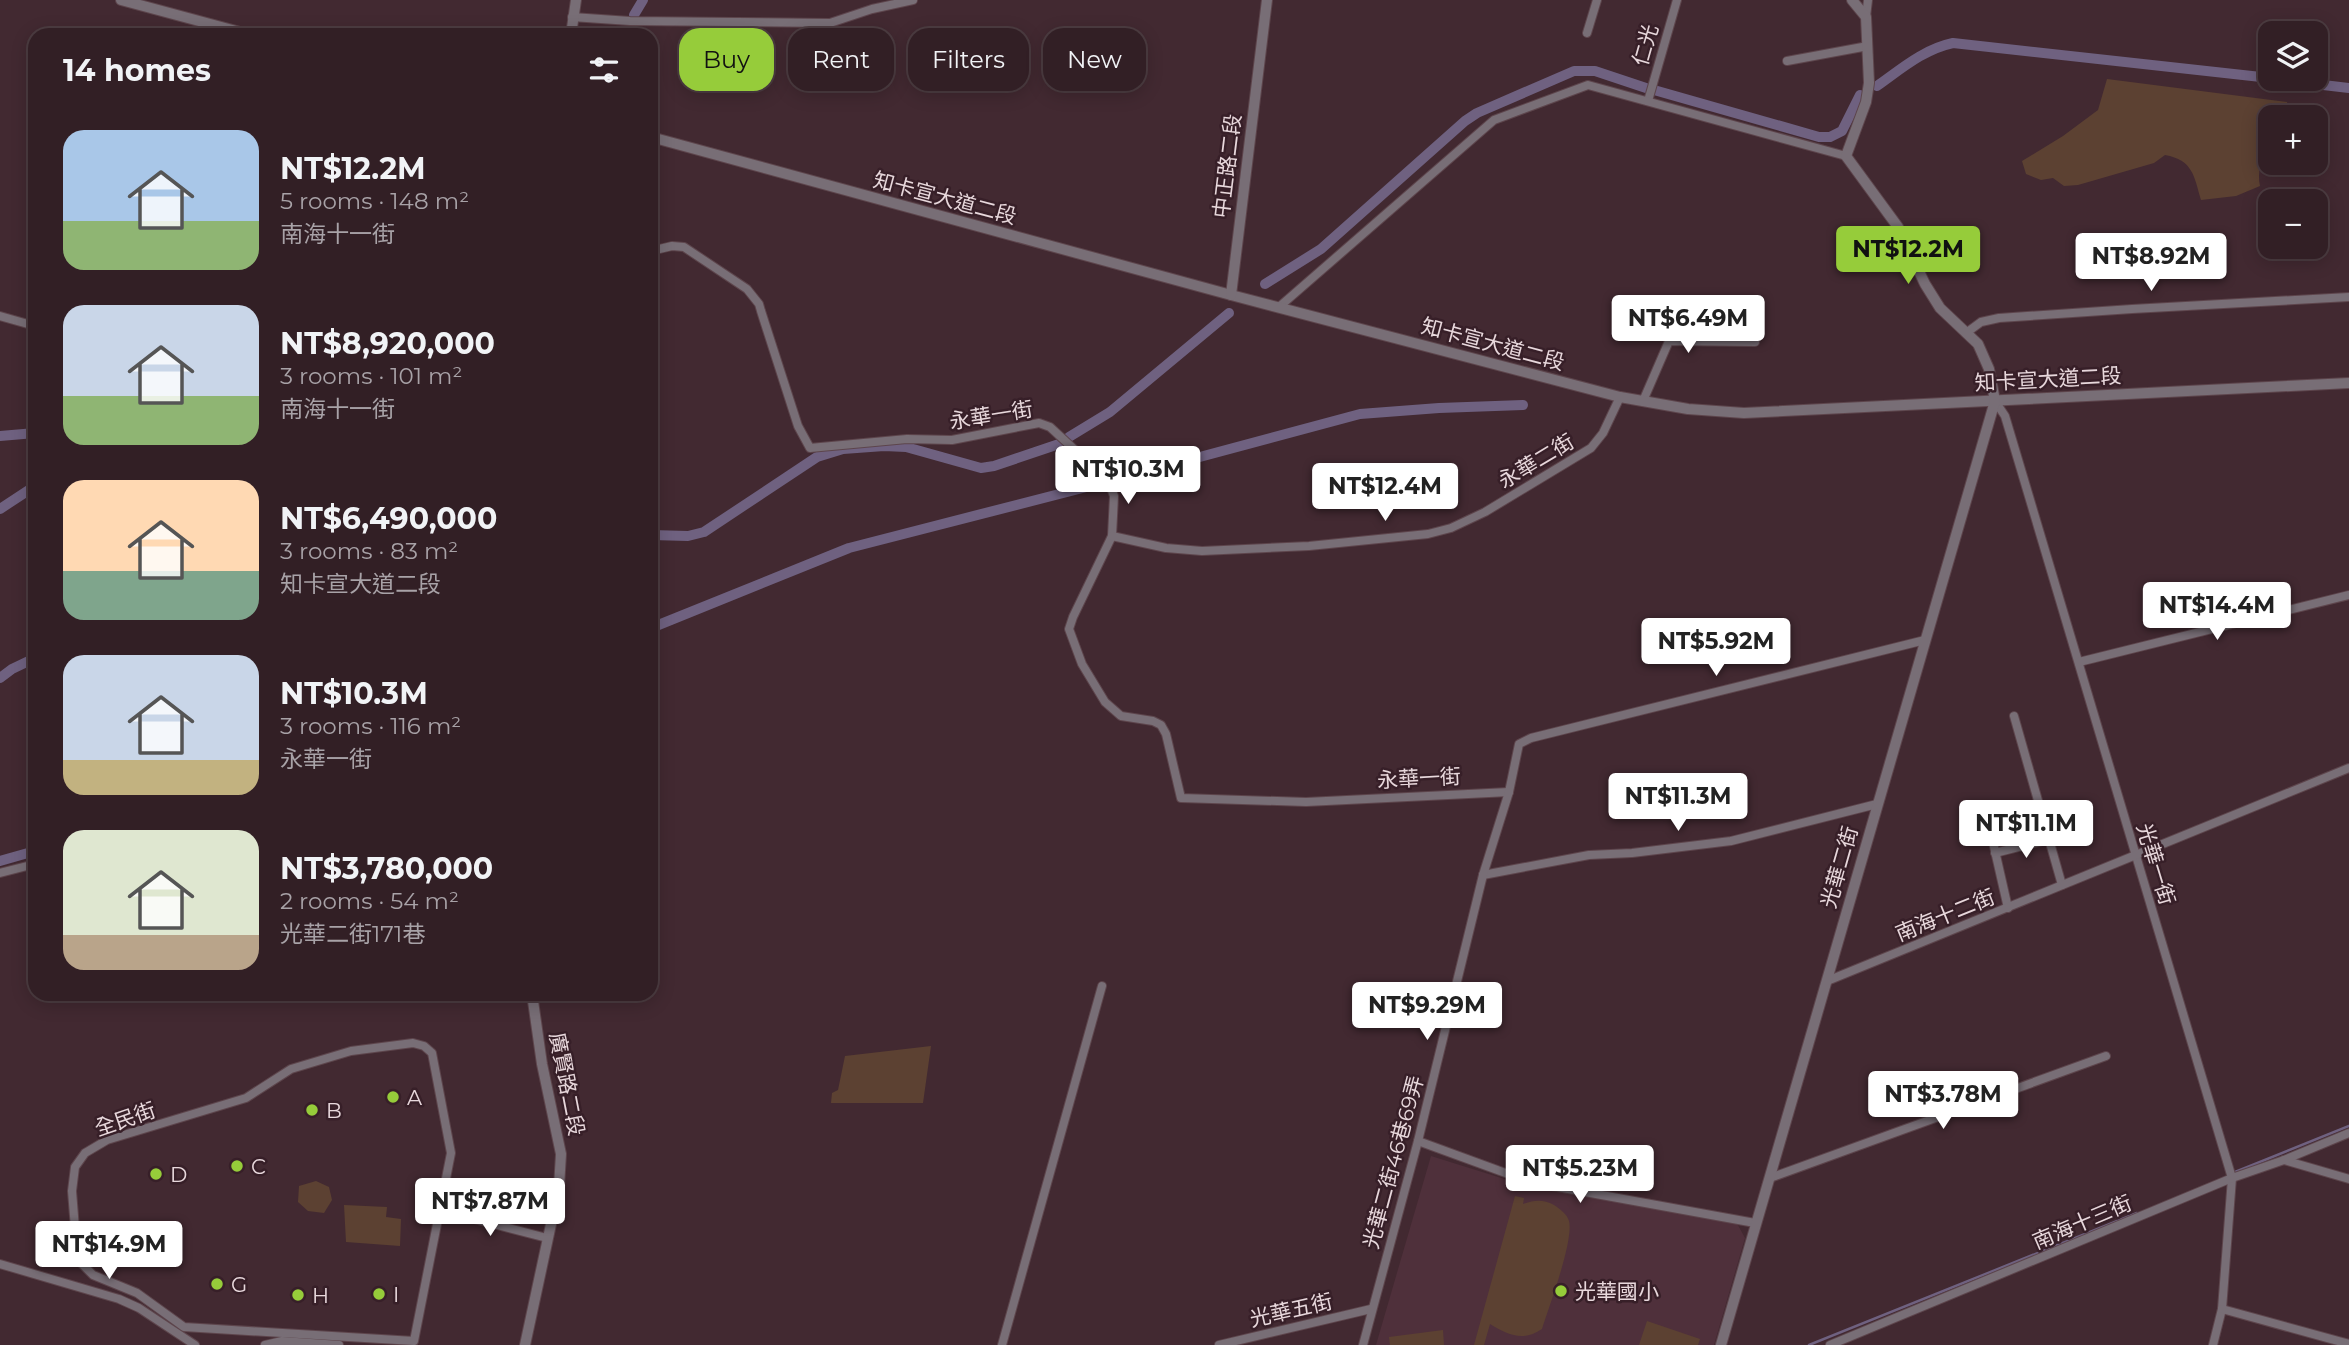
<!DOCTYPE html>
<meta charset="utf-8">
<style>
:root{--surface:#321f25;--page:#3a272d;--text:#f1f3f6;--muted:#a8a2a7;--line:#4d3d42;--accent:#96cc3a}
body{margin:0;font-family:Montserrat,"Noto Sans TC",sans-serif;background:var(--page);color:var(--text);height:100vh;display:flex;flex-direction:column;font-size:26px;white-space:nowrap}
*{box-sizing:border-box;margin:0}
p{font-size:23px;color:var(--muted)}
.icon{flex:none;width:38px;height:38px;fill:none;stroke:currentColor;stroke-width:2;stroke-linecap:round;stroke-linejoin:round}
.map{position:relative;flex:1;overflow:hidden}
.side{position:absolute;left:28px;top:28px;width:630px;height:973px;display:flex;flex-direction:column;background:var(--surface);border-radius:21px;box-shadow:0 4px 18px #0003,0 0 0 2px var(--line)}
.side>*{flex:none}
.hud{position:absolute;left:679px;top:28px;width:665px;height:63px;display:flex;gap:14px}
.controls{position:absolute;left:2258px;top:21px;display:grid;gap:14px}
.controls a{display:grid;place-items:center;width:70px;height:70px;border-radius:14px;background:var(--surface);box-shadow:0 4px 18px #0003,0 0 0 2px var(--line);font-size:35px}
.price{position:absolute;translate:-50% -60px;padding:0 16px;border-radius:7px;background:#fff;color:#222;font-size:23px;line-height:46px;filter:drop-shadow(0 2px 4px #0008)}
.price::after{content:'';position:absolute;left:50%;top:42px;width:21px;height:16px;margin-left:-10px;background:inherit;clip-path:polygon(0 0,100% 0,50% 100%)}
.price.current{background:var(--accent);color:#111}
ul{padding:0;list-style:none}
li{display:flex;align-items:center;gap:21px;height:175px;padding:0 35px}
li span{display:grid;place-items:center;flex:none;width:196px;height:140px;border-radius:21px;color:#555}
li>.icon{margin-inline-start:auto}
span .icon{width:84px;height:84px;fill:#fffc;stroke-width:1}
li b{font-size:30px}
h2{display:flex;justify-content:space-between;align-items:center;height:84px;padding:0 35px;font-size:30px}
.tag{padding:0 24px;border-radius:21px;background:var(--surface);box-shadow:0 4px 18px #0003,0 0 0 2px var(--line);font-size:24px;line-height:63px}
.tag.current{background:var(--accent);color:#111}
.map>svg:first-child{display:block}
.built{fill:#4f303b}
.green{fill:#5c4132}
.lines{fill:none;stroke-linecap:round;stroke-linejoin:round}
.stream{stroke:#6f6180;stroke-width:2.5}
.canal{stroke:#6f6180;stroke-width:10}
.minor-casing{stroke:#5d454c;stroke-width:10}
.tertiary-casing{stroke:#5d454c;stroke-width:12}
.minor{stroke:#786e76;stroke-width:8}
.tertiary{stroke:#786e76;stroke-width:10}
.poi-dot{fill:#96cc3a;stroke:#371f28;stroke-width:2.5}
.labels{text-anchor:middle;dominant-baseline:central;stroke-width:5;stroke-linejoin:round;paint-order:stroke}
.street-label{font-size:21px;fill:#e8d8dc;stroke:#371f28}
.poi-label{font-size:21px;fill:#e8d8dc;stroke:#371f28;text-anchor:start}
</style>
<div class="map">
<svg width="2349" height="1345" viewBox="0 0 2349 1345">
<rect width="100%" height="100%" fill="#422931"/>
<polygon class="built" points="1431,1156 1530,1187 1734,1218 1745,1238 1714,1345 1376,1345"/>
<g class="green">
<path d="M2107,79L2287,102L2290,117H2270C2270,141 2255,163 2260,186L2236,196L2201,200C2194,176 2193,160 2165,155L2154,163L2078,185L2064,186L2053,178L2041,180L2026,174L2022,161L2063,136L2098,110Z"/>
<polygon points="931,1046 923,1103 831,1103 832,1093 838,1090 845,1056"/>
<polygon points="316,1181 329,1187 332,1200 324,1213 308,1211 298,1202 299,1186"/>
<path d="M1515,1196L1524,1198L1523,1204C1534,1200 1543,1199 1554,1205C1560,1209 1567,1214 1569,1221C1574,1240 1549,1307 1542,1329C1523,1342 1508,1335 1490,1324L1484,1345H1474Z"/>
<polygon points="344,1205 387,1207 386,1217 401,1219 400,1246 346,1242"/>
<polygon points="1647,1321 1700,1339 1698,1345 1639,1345"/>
<polygon points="1443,1330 1444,1345 1390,1345 1389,1337"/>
</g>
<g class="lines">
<g class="stream">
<polyline points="2235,1172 2349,1126"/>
<polyline points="1809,1345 2137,1213"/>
</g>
<g class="canal">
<polyline points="634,15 643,0"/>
<polyline points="621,35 622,34"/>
<polyline points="2272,79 2349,88"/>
<path d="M1877,86C1901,69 1924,49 1953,43L2270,78"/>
<polyline points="1654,90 1819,137 1830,137 1842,131 1860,95"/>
<polyline points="1265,284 1321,249 1465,121 1477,113 1574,71 1595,71 1646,88"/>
<polyline points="0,436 35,433"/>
<polyline points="1069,437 1110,412 1229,313"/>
<polyline points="1114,480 1360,414 1439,408 1523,405"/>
<polyline points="0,509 35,486"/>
<polyline points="651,535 688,536 704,532 817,457 843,449 884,446 906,447 981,468 994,466 1059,444"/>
<polyline points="651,628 849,548 1102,483"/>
<polyline points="0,678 12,669 35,658"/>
<polyline points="0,861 35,851"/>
</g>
<g class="minor-casing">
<g id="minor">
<polyline points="572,17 630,21 830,23 872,9 913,0"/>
<polyline points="1866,17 1868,0"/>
<polyline points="1587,33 1597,0"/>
<polyline points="1787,61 1868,46"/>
<polyline points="1648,101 1677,0"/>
<polyline points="651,251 672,246 684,247 747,289 759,304 761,311 798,426 810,448 907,439 952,440 1039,423 1050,427 1102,475 1111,488 1114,496 1112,536 1073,617 1069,629 1082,664 1105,702 1121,716 1153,721 1161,725 1166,734 1181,798 1306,802 1509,792"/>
<polyline points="1279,307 1494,120 1588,85 1846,156"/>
<polyline points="0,316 35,326"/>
<polyline points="1966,333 1981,322 1999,318 2132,309 2349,297"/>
<polyline points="1643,401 1669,341 1755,342"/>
<polyline points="1995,401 2005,416 2232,1178 2222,1309 2213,1345"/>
<polyline points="1112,536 1166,548 1202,551 1309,546 1428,534 1451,528 1485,512 1591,448 1603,433 1620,397"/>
<polyline points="2079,662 2349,595"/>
<polyline points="2014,716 2062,885"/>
<polyline points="1985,807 2008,908"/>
<polyline points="1995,853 2050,839"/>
<polyline points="0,873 35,864"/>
<polyline points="1483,875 1589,855 1632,853 1731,841 1877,804"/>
<polyline points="1827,981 2349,768"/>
<polygon points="413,1043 424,1046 432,1053 451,1153 414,1341 184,1327 137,1293 93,1275 82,1264 76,1241 72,1191 75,1167 85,1153 107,1140 246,1098 291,1069 351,1051"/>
<polyline points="1418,1141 1530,1182 1755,1223"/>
<polyline points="2284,1160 2349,1179"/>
<polyline points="1770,1178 2106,1056"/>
<polyline points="440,1210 547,1238"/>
<polyline points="0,1264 119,1299 139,1308 195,1345"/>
<polyline points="2222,1309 2349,1344"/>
<polyline points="265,1345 282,1341 339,1345"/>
<polyline points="1002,1345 1102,986"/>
<polyline points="1219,1345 1371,1309"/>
<polyline points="1363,1345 1418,1141 1483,875 1509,792 1519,744 1531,738 1925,640"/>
<polyline points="1830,1345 2232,1178 2284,1160 2349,1133"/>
</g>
</g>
<g class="tertiary-casing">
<g id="tertiary">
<polyline points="121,0 251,35"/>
<polyline points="571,35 576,0"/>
<polyline points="651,137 1231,295 1620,397 1688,409 1744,413 2349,383"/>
<polyline points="1231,295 1267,0"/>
<polyline points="525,1345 559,1187 561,1154 542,1064 532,994"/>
<polyline points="1721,1345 1995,401 1989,369 1978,344 1940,308 1925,284 1898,227 1846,156 1866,102 1869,83 1866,17 1852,0"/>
</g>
</g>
<use href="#minor" class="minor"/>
<use href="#tertiary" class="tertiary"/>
</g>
<g class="poi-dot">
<circle cx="393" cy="1097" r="7"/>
<circle cx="312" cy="1110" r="7"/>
<circle cx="237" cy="1166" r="7"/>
<circle cx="156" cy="1174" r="7"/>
<circle cx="217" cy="1284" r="7"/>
<circle cx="1561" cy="1291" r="7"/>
<circle cx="379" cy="1294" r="7"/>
<circle cx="298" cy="1295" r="7"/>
</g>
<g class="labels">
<g class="street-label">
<text transform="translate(1645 45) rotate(-74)">仁光</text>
<text transform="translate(1227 166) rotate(-83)">中正路二段</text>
<text transform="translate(945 198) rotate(15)">知卡宣大道二段</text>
<text transform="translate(1493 344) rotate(15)">知卡宣大道二段</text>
<text transform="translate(2048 379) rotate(-3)">知卡宣大道二段</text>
<text transform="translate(991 415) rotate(-9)">永華一街</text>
<text transform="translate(1536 461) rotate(-31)">永華二街</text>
<text transform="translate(1419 778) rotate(-3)">永華一街</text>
<text transform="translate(2156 864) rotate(73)">光華一街</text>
<text transform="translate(1839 867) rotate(-74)">光華二街</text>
<text transform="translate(1945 915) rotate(-22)">南海十二街</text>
<text transform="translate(567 1084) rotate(79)">廣賢路二段</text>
<text transform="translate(125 1119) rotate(-19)">全民街</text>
<text transform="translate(1393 1162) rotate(-75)">光華二街46巷69弄</text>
<text transform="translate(2082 1222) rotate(-23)">南海十三街</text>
<text transform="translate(1291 1310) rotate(-13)">光華五街</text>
</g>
<g class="poi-label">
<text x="407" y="1097">A</text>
<text x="326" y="1110">B</text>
<text x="251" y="1166">C</text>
<text x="170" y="1174">D</text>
<text x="231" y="1284">G</text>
<text x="1575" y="1291">光華國小</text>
<text x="393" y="1294">I</text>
<text x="312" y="1295">H</text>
</g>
</g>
</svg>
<div class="controls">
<a><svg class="icon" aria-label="layers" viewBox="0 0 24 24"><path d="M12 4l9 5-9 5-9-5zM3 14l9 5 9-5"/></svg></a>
<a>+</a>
<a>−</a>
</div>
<b class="price current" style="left:1908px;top:286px">NT$12.2M</b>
<b class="price" style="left:2151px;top:293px">NT$8.92M</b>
<b class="price" style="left:1688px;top:355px">NT$6.49M</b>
<b class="price" style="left:1128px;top:506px">NT$10.3M</b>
<b class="price" style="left:1385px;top:523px">NT$12.4M</b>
<b class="price" style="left:2217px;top:642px">NT$14.4M</b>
<b class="price" style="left:1716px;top:678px">NT$5.92M</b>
<b class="price" style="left:1678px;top:833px">NT$11.3M</b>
<b class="price" style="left:2026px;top:860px">NT$11.1M</b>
<b class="price" style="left:1427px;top:1042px">NT$9.29M</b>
<b class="price" style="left:1943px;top:1131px">NT$3.78M</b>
<b class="price" style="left:1580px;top:1205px">NT$5.23M</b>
<b class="price" style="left:490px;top:1238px">NT$7.87M</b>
<b class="price" style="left:109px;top:1281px">NT$14.9M</b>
<div class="hud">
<a class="tag current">Buy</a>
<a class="tag">Rent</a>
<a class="tag">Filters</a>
<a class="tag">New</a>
</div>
<section class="side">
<h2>14 homes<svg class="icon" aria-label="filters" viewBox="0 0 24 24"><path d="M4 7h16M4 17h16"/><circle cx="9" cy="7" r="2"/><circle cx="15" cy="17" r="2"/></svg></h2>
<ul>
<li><span style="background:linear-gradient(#a9c7e8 65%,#8fb573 0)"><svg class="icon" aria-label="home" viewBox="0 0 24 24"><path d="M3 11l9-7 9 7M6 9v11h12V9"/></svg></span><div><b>NT$12.2M</b><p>5 rooms · 148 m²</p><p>南海十一街</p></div></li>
<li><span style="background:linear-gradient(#c9d6e8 65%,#8fb573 0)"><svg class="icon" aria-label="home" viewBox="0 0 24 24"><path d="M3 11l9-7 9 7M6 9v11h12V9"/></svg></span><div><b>NT$8,920,000</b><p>3 rooms · 101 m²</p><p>南海十一街</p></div></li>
<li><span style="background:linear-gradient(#ffd9b3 65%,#7fa58c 0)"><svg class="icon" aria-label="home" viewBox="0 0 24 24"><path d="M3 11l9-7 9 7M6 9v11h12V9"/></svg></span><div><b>NT$6,490,000</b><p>3 rooms · 83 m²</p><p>知卡宣大道二段</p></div></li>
<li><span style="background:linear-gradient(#c9d6e8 75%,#c2b280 0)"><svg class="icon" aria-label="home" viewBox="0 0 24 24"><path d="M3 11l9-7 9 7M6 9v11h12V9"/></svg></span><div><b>NT$10.3M</b><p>3 rooms · 116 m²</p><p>永華一街</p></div></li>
<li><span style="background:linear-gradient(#dfe7d0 75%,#b9a48a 0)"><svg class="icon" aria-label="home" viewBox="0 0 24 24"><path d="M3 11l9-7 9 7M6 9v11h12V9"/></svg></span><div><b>NT$3,780,000</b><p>2 rooms · 54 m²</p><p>光華二街171巷</p></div></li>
</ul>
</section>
</div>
